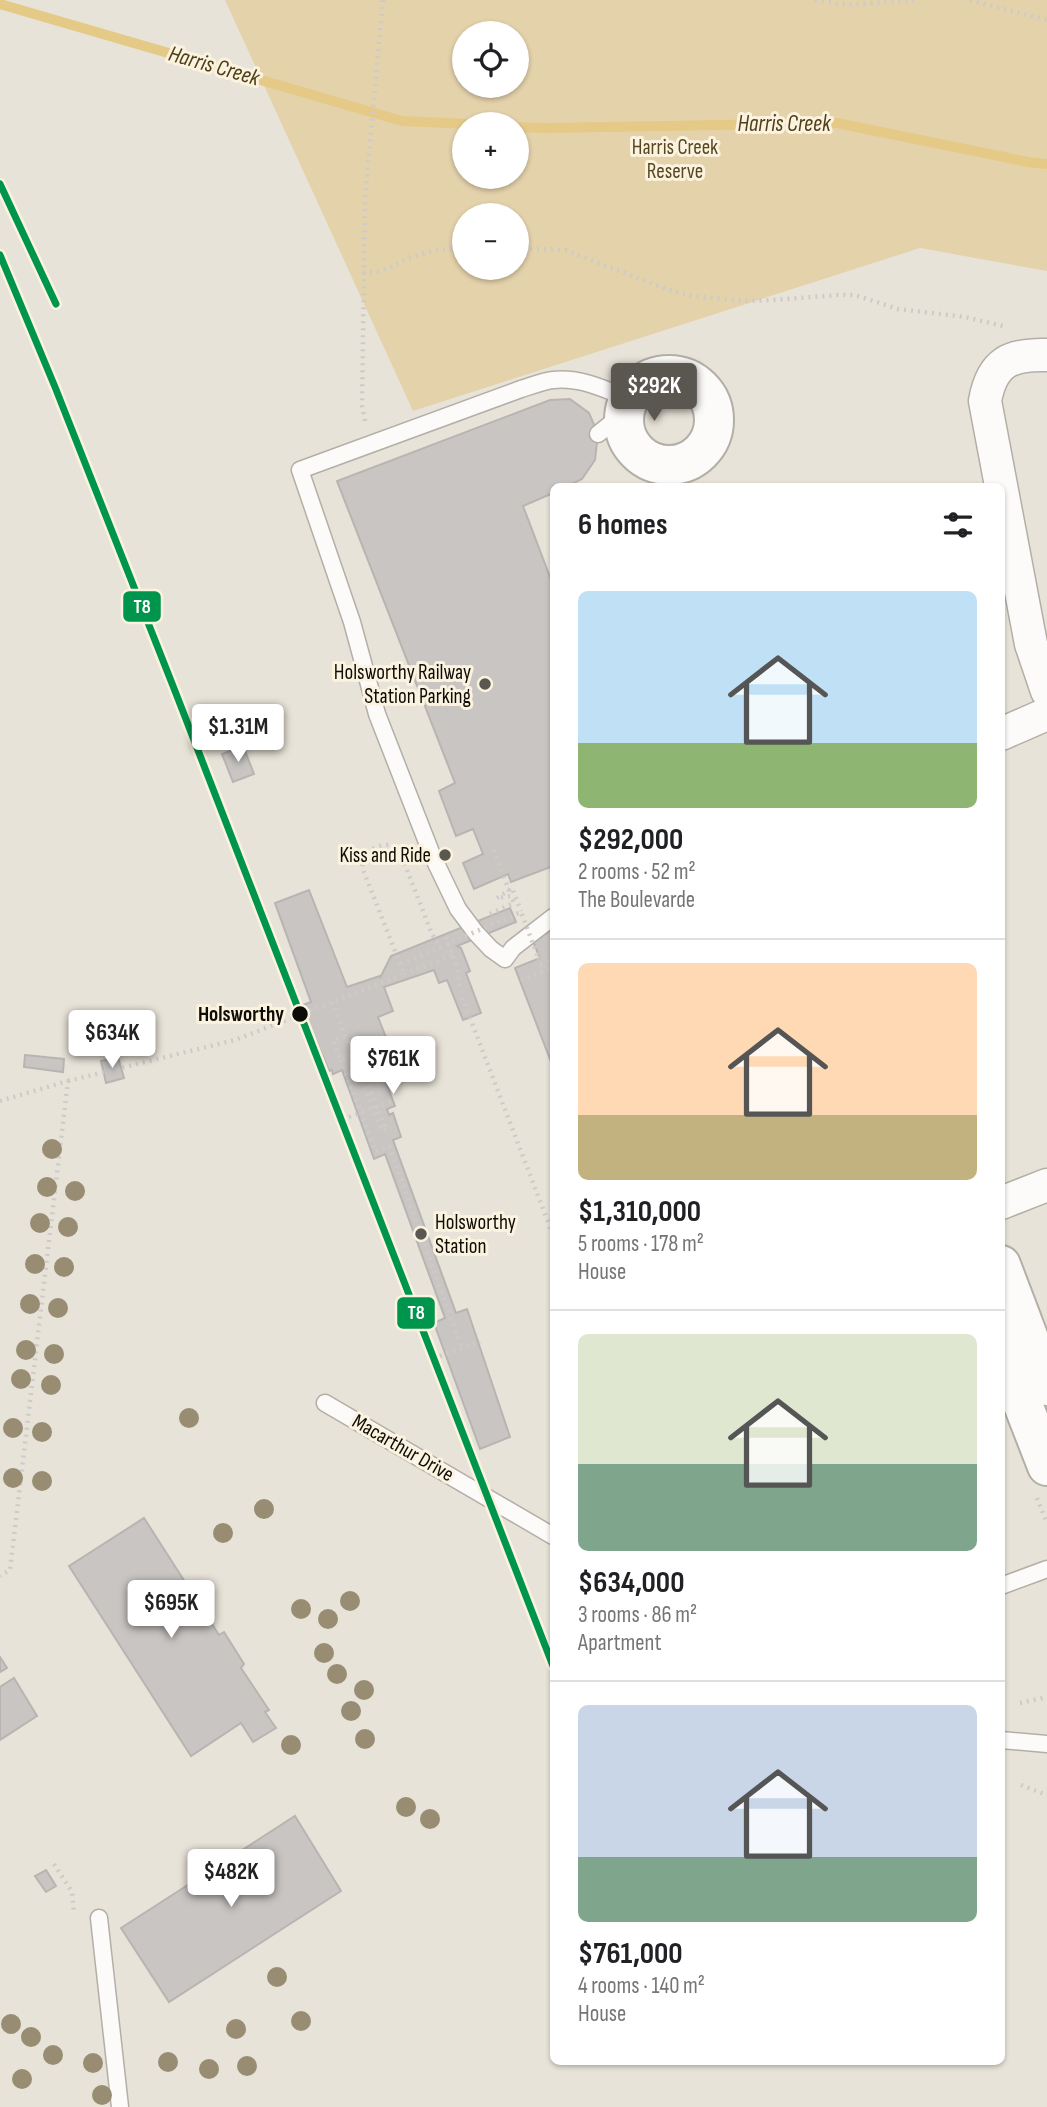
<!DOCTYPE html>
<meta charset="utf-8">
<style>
:root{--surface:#fff;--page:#f2f2f2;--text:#202124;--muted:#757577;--line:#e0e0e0;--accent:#5a5750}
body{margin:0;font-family:"Sofia Sans Condensed",sans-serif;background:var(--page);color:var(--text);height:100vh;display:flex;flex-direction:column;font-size:26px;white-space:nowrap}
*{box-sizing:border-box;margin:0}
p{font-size:23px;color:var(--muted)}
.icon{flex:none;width:38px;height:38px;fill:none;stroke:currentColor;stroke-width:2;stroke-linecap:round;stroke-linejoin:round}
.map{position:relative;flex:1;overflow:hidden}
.sheet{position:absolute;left:550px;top:483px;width:455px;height:1582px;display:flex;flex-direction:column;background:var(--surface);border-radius:10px;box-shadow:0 2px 5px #0004}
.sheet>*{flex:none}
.fabs{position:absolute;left:452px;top:21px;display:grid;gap:14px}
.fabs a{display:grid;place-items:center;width:77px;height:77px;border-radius:50%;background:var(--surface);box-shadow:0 2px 5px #0004;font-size:35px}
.price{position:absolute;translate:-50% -60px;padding:0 16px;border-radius:7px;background:#fff;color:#222;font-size:23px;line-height:46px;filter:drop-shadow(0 2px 4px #0008)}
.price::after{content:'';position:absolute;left:50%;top:42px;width:21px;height:16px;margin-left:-10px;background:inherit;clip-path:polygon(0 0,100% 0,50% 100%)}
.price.active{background:var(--accent);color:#fff}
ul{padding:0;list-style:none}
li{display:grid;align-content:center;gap:14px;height:371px;padding:0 28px}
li+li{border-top:2px solid var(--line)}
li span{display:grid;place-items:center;height:217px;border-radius:10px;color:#555}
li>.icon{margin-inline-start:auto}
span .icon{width:126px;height:126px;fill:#fffc;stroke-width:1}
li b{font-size:30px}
h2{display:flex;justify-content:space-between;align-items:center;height:84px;padding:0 28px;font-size:30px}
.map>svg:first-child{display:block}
.green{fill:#e4d2ab;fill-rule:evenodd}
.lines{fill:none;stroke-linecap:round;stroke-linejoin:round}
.stream{stroke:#e5c987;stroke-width:10}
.building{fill:#c9c5c3;stroke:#b8b4b2;stroke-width:2}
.service-casing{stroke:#b3afa7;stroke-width:19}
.minor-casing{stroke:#b3afa7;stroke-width:35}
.tertiary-casing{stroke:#b3afa7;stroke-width:42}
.path{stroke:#cdcbc8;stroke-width:4.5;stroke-dasharray:2 5;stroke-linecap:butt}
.service{stroke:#fcfbf9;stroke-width:16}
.minor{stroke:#fcfbf9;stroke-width:32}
.tertiary{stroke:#fcfbf9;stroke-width:38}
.path-bridge{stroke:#cdcbc8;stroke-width:4.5;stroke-dasharray:2 5;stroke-linecap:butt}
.rail-1-casing{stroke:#fbf3df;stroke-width:12}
.rail-1{stroke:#00954c;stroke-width:7}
.tree{fill:#988d73}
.poi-dot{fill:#5a5750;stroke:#fbf3df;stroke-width:2.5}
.stop-dot{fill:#0e0c06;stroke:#fbf3df;stroke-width:2.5}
.labels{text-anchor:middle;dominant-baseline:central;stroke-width:6;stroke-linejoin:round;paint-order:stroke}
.park-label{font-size:21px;fill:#574721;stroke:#fbf3df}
.poi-label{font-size:21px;fill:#0e0c06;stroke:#fbf3df;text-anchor:end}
.stop-label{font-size:21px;font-weight:bold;fill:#0e0c06;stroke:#fbf3df;text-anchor:end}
.street-label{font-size:21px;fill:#0e0c06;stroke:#fbf3df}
.water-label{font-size:23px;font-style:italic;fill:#4f3f19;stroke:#fbf3df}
.line-badge{stroke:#fbf3df;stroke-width:2.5}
.badge-label{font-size:19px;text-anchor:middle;font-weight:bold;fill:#fff}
</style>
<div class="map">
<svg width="1047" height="2107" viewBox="0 0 1047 2107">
<rect width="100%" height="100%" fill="#e8e3d8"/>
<path class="green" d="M225,0H1047V271L920,248L413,411ZM464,33H516V86H464ZM464,124H516V177H464ZM464,215H516V268H464Z"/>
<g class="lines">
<g class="stream">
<polyline points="0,4 402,121 471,124"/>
<polyline points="516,127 548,128 837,123 1028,162 1047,164"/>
</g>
</g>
<g class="building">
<polygon points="570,399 589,413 598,434 595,460 582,479 568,486 553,486 553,493 523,506 553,585 553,866 511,882 508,874 474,889 463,863 483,854 473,829 456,836 439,791 455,783 337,481 550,400"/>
<polygon points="243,746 254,774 233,782 222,754"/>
<polygon points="309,890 347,987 380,976 380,978 391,956 510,908 516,922 457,946 461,948 470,971 466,973 481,1013 463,1020 447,980 439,983 434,970 384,987 393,1011 378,1017 390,1048 375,1054 395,1106 387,1109 389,1115 393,1113 401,1137 393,1140 456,1313 467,1309 510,1437 480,1449 434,1323 445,1318 385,1154 374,1159 342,1070 333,1074 332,1070 329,1071 317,1042 309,1045 295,1008 311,1002 275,903"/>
<polygon points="553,931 553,1067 515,968 540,958 532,939"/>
<polygon points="25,1055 64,1059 63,1072 24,1067"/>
<polygon points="118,1057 124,1078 106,1083 101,1061"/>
<polygon points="144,1518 219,1635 224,1632 244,1664 241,1668 269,1710 265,1712 276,1728 253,1742 241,1723 191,1756 69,1566"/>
<polygon points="0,1657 7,1668 0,1672"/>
<polygon points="14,1678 37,1716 0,1740 0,1687"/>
<polygon points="295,1816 341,1891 169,2002 121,1928"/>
<polygon points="46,1870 56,1886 46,1892 35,1876"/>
</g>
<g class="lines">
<g class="service-casing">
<g id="service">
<polyline points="598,434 624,413"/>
<path d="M553,917L513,948L505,959L491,949L476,933L458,909L432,855L377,714L352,622L300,470L521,389C531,386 543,381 553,380C580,377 605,389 629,399"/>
<polyline points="325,1403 553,1536"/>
<polyline points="1001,1586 1047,1569"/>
<polyline points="1001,1740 1047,1744"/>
<polyline points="99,1918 120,2107"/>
</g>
</g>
<g class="minor-casing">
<g id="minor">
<path d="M1047,355C1010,354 992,362 985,401L1031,644L1047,691"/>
<polyline points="1001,734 1047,714"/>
<polyline points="1001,1203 1047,1185"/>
</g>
</g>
<g class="tertiary-casing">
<g id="tertiary">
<circle cx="669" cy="420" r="45"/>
<polyline points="1001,1265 1047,1386"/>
<polyline points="1001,1348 1047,1466"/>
</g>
</g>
<g class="path">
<polyline points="815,0 846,5 918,0"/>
<polyline points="970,0 1047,20"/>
<polyline points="516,248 565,250 666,289 692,296 743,301 773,300 838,295 855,295 898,309 965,317 1007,327"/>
<path d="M363,273C387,273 394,263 415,256C431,250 447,249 464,248"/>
<polyline points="365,421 362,406 365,198 383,0"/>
<polyline points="494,850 511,896"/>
<polyline points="497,898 512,888 521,911"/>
<polyline points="490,914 514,903 511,896 497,898"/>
<polyline points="446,937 457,968 462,997 553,1235"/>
<polyline points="538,957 541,964 553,959"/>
<polyline points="404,974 453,955"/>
<polyline points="521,980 553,967"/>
<polyline points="332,1002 382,1131 386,1129"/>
<polyline points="341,1060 375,1151 389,1146 462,1348"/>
<path d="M68,1081L235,1040L404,974L362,867C365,852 374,845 389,845L400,852L432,934L443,951L453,955"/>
<polyline points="0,1101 68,1081 10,1570 0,1576"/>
<polyline points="349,1117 392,1101"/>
<polyline points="440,1356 480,1342"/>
<polyline points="1037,1498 1047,1523"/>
<polyline points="1020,1703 1047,1697"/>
<polyline points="1021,1785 1047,1795"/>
<polyline points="54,1864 72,1892 74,1914"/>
</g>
<use href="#service" class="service"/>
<use href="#minor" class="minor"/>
<use href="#tertiary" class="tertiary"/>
<g class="path-bridge">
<polyline points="401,964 521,912 538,957"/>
<polyline points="345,1037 333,1041 341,1060 357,1054 386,1129"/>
</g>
<g class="rail-1-casing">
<g id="rail-1">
<polyline points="0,184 56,304"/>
<polyline points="0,255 55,387 175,691 553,1666"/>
</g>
</g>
<use href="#rail-1" class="rail-1"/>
</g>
<g class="tree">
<circle cx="52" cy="1149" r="10"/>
<circle cx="47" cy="1187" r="10"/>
<circle cx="75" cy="1191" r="10"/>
<circle cx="40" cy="1223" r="10"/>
<circle cx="68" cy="1227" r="10"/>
<circle cx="35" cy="1264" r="10"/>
<circle cx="64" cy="1267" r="10"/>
<circle cx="30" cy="1304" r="10"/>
<circle cx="58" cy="1308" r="10"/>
<circle cx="26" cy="1350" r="10"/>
<circle cx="54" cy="1354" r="10"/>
<circle cx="21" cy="1379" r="10"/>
<circle cx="51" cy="1385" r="10"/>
<circle cx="189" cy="1418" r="10"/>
<circle cx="13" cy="1428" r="10"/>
<circle cx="42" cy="1432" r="10"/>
<circle cx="13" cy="1478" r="10"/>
<circle cx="42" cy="1481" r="10"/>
<circle cx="264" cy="1509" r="10"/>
<circle cx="223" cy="1533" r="10"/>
<circle cx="350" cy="1601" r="10"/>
<circle cx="301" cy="1609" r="10"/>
<circle cx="328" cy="1619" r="10"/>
<circle cx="324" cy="1653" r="10"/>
<circle cx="337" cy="1674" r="10"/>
<circle cx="364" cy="1690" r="10"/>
<circle cx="351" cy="1711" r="10"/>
<circle cx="365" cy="1739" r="10"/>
<circle cx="291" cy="1745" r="10"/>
<circle cx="406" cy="1807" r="10"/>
<circle cx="430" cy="1819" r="10"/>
<circle cx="277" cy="1977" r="10"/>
<circle cx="301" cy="2021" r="10"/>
<circle cx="11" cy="2024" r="10"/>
<circle cx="236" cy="2029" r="10"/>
<circle cx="31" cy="2037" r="10"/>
<circle cx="53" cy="2055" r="10"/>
<circle cx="168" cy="2062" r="10"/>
<circle cx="93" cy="2063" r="10"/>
<circle cx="247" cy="2066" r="10"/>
<circle cx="209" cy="2069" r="10"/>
<circle cx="22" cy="2079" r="10"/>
<circle cx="102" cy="2095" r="10"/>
</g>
<g class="poi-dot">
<circle cx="485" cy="684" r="7"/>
<circle cx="445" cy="855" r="7"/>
<circle cx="421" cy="1234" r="7"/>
</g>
<circle class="stop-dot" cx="300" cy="1014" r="9"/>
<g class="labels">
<g class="park-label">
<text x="675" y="147">Harris Creek<tspan x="675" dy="24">Reserve</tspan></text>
</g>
<g class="poi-label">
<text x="471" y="672">Holsworthy Railway<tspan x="471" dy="24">Station Parking</tspan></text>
<text x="431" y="855">Kiss and Ride</text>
<text x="435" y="1222" text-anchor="start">Holsworthy<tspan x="435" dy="24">Station</tspan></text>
</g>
<g class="stop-label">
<text x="284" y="1014">Holsworthy</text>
</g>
<g class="street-label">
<text transform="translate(403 1448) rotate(30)">Macarthur Drive</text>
</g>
<g class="water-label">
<text transform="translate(214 66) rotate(16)">Harris Creek</text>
<text x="784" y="124">Harris Creek</text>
</g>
</g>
<g class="line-badge">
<rect x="122" y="590" width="40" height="33" rx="7" fill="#00954c"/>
<rect x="396" y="1296" width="40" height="34" rx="7" fill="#00954c"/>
</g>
<g class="badge-label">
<text x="142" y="613">T8</text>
<text x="416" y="1319">T8</text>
</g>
</svg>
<div class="fabs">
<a><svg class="icon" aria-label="locate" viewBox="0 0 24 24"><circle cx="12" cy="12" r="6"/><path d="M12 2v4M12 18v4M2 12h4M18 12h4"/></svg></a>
<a>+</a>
<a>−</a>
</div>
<b class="price active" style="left:654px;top:423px">$292K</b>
<b class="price" style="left:238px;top:764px">$1.31M</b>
<b class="price" style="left:112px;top:1070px">$634K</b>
<b class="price" style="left:393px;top:1096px">$761K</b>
<b class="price" style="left:171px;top:1640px">$695K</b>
<b class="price" style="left:231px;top:1909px">$482K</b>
<section class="sheet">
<h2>6 homes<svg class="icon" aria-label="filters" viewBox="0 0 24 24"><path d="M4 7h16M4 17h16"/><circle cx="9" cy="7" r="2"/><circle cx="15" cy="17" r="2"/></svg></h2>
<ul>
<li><span style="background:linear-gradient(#bfe0f5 70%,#8fb573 0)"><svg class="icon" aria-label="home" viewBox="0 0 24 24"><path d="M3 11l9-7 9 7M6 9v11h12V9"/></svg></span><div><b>$292,000</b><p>2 rooms · 52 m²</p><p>The Boulevarde</p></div></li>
<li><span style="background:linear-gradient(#ffd9b3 70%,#c2b280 0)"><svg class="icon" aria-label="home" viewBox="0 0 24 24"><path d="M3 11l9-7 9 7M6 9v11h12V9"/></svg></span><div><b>$1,310,000</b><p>5 rooms · 178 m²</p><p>House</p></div></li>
<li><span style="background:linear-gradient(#dfe7d0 60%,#7fa58c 0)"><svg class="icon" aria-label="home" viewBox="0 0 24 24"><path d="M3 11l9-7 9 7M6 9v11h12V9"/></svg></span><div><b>$634,000</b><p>3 rooms · 86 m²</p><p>Apartment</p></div></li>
<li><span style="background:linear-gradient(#c9d6e8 70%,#7fa58c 0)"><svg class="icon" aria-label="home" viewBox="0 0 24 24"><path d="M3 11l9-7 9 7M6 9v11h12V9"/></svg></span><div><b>$761,000</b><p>4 rooms · 140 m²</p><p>House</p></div></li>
</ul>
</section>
</div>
